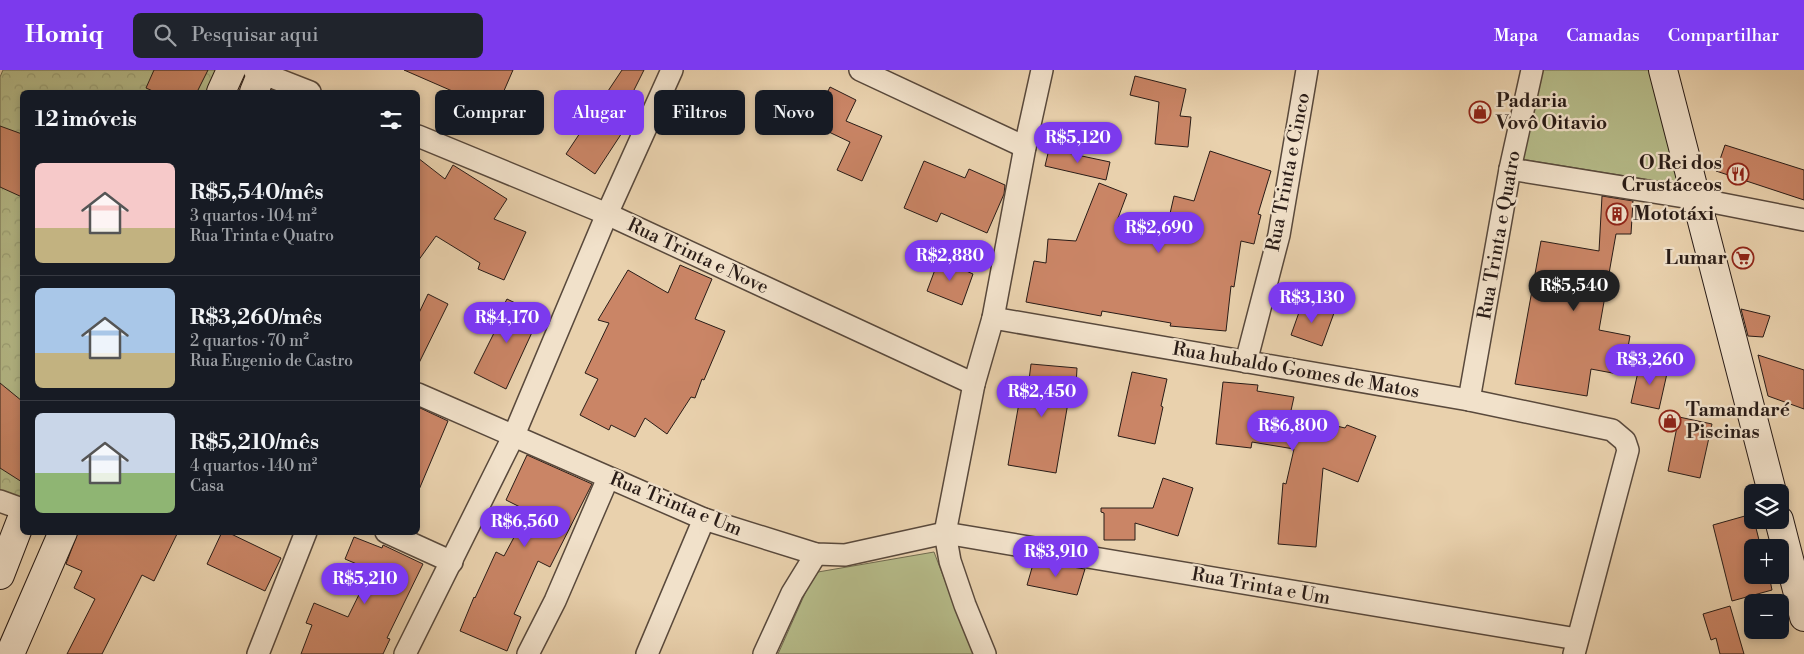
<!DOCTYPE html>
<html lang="pt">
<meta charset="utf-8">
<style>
:root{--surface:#171b24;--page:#20242c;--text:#f1f3f6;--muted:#9ea1a6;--line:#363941;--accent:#7c3aed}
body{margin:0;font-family:"Libre Bodoni",serif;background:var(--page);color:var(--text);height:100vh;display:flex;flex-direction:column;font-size:19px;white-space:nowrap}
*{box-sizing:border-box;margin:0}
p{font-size:16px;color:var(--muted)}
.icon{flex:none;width:28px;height:28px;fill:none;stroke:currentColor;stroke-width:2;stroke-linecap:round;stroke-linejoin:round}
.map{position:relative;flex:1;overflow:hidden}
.details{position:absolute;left:20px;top:20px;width:400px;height:445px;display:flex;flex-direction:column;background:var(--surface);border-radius:8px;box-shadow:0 2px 8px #0003}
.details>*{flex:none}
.guide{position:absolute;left:435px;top:20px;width:475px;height:45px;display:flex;gap:10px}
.controls{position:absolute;left:1744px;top:414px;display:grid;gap:10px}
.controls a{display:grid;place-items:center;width:45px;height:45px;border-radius:8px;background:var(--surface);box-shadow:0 2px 8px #0003;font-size:25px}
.price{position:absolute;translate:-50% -42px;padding:0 11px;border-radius:18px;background:var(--accent);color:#fff;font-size:16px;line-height:32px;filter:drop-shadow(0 1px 2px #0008)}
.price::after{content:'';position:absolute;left:50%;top:30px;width:15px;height:11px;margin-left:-8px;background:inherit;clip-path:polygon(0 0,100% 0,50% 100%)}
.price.on{background:#222;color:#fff}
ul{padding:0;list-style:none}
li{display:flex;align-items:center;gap:15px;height:125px;padding:0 15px}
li+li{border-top:1px solid var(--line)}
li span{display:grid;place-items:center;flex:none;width:140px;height:100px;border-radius:8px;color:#555}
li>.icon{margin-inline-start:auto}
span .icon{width:60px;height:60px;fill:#fffc;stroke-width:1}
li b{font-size:21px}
h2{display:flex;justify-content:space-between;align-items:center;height:60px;padding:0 15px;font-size:21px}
.chip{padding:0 18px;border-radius:8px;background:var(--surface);box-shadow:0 2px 8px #0003;font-size:18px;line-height:45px}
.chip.on{background:var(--accent);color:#fff}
header{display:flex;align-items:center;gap:30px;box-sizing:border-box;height:70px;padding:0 25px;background:var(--accent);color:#fff}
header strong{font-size:24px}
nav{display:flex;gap:28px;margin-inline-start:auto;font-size:18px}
.search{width:350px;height:45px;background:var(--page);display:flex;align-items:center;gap:12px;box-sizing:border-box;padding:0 18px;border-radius:8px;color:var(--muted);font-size:19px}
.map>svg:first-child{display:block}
.green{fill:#b6bc8a;stroke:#706c50}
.forest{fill:url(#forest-crowns);stroke:#706c50}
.building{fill:#ca8566;stroke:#291c17}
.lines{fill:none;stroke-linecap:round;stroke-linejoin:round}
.minor-casing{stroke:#59493c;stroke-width:24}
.secondary-casing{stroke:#291c17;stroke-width:30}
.minor{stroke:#f1e1ca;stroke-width:21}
.secondary{stroke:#f1e1ca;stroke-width:28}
.labels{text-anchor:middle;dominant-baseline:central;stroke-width:4.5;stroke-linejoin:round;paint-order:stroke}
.poi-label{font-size:19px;font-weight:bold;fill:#291c17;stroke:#f1e1ca;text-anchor:start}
.street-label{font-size:19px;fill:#291c17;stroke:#f1e1ca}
</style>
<header>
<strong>Homiq</strong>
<div class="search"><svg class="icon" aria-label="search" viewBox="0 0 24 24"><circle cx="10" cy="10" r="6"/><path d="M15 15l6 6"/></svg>Pesquisar aqui</div>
<nav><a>Mapa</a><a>Camadas</a><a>Compartilhar</a></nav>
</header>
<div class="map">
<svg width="1804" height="584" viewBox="0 0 1804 584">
<defs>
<pattern id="forest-crowns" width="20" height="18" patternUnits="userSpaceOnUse" patternTransform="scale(1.25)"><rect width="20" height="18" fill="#b6bc8a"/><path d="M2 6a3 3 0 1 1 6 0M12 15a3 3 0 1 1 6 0" fill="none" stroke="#9ca176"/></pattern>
</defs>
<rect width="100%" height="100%" fill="#e9d1ad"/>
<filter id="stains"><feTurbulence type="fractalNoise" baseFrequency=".004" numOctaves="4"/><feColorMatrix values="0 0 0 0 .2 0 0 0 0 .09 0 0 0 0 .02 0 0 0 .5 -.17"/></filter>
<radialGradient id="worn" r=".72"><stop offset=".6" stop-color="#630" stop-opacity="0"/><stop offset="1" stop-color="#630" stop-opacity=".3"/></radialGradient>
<g class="green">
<polygon points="1539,0 1653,0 1681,115 1521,89"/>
<polygon points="934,482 973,584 778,584 807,519 818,502"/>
</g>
<polygon class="forest" points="3,0 221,0 211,22 22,22 22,432 0,424 0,7"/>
<g class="building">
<polygon points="154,0 208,0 197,22 155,22 146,18"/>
<polygon points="404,0 513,0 490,53 461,40 466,27"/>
<polygon points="622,0 644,0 626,36 635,43 595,104 566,84"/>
<polygon points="1135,6 1186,19 1180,46 1191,47 1188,77 1155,74 1159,32 1130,25"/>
<polygon points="830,17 856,30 846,51 882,66 862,111 837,100 850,72 812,54"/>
<polygon points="0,56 22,64 22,127 0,117"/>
<polygon points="1725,75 1804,100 1804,130 1716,101"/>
<polygon points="1049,79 1110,92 1106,110 1045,96"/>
<polygon points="1210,81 1271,101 1258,144 1261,145 1254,174 1241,171 1234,217 1231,216 1226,261 1170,256 1171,253 1102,241 1101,246 1026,232 1034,191 1046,193 1048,169 1076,171 1099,113 1127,124 1115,156 1164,170 1174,126 1194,131"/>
<polygon points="418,88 445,109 453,95 507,129 494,149 526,162 504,210 478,199 480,193 436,166 418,191"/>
<polygon points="924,91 965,108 969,99 1005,115 1004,124 987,163 941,143 937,152 904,138"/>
<polygon points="1602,126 1633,131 1631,164 1616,164 1599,260 1630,266 1623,305 1591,299 1587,326 1515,314 1541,171 1599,181"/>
<polygon points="939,189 973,204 962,235 927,221"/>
<polygon points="680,195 712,209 695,249 725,261 704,310 702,309 695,328 691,327 667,364 645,348 635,367 611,355 609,360 580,345 598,309 585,303 609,253 598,250 628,200 668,223"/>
<polygon points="428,224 448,234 418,295 418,245"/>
<polygon points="507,229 540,245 506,319 474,303 497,257 493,255"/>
<polygon points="1303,231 1334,243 1322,276 1291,265"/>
<polygon points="1741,239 1770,246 1763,267 1748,266"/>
<polygon points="1758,285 1804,300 1804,339 1768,326"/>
<polygon points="1640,293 1668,299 1659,339 1631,333"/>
<polygon points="1031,294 1077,298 1076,316 1071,315 1056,403 1008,395 1019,333 1026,334"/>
<polygon points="1132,302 1167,309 1161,336 1163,337 1155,374 1118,366"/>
<polygon points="1223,312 1258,315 1257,321 1294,327 1290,345 1345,358 1347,355 1376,366 1358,412 1323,398 1316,477 1278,474 1283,413 1286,414 1294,379 1252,372 1251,378 1216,374"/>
<polygon points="0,313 22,331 22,412 0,398"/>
<polygon points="418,337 448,351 418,422"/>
<polygon points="1679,347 1712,354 1700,408 1668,401"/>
<polygon points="527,385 592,414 550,497 538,491 514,544 521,547 507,581 460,561 474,527 475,528 496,482 504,486 528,441 506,430"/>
<polygon points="1163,408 1193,418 1178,466 1135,453 1135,470 1104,470 1104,443 1101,442 1101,438 1153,438"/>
<polygon points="1752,444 1752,450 1754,450 1761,478 1752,478 1752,505 1769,505 1772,520 1732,531 1713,455"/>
<polygon points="78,462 178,462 154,511 142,505 102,584 67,584 95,529 74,518 82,501 66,494"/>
<polygon points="222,462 227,462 281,488 265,521 207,494"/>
<polygon points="354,467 382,478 383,475 423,494 387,568 390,569 383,584 301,584 312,555 306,553 314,533 348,547 371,500 345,489"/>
<polygon points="1034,491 1085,499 1077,525 1027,515"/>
<polygon points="1730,536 1744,584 1720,584 1716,568 1711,570 1703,544"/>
</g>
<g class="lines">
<g class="minor-casing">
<g id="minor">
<polyline points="254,0 310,22"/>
<polyline points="860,0 1025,77"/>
<polyline points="418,66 607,144 974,314"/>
<polyline points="1510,99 1697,129 1804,150"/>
<polyline points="993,248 1469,330 1612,360 1625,371 1628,380 1574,584"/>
<polyline points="1246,292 1279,165 1307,0"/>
<polyline points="418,324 704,449 816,484 845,485 945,463 1577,569"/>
<polyline points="1469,330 1510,99 1532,0"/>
<polyline points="0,431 22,439"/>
<polyline points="386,462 452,492"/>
<polyline points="258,584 306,462"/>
<polyline points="405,584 514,365 607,144 672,0"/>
<polyline points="528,584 555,531 608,408"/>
<polyline points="647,584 704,449"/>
<polyline points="764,584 792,523 816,484"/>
<polyline points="985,584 965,535 950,491 945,463 974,314 993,248 1025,77 1042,0"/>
</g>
</g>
<g class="secondary-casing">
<g id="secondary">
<polyline points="1663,0 1772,422"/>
<polyline points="221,22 231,0"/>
<polyline points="254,22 263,0"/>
<polyline points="1779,450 1804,547"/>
<polyline points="0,505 22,448"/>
<polyline points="10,584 63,462"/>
</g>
</g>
<use href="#minor" class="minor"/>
<use href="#secondary" class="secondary"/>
</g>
<defs>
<g id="shop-ring" transform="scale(1.125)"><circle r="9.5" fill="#f1e1ca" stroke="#8f2418" stroke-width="1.5"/><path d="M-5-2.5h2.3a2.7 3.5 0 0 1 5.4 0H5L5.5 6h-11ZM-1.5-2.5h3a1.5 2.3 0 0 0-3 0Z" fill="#8f2418"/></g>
<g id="restaurant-ring" transform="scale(1.125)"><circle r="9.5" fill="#f1e1ca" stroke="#8f2418" stroke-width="1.5"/><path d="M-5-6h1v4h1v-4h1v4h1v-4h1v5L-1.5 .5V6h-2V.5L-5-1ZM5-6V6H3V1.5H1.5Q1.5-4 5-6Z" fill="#8f2418"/></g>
<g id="building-ring" transform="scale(1.125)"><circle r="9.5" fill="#f1e1ca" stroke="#8f2418" stroke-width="1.5"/><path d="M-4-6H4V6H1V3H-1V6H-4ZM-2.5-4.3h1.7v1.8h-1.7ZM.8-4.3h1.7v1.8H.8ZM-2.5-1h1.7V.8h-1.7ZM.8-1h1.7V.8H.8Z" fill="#8f2418"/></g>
<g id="supermarket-ring" transform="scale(1.125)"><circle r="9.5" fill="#f1e1ca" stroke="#8f2418" stroke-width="1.5"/><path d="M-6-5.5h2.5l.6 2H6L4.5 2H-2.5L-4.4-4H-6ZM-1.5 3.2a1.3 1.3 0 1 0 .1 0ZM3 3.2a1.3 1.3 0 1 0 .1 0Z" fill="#8f2418"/></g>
</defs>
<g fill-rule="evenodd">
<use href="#shop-ring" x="1480" y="42"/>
<use href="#restaurant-ring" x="1738" y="104"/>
<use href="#building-ring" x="1617" y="144"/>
<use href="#supermarket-ring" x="1743" y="188"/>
<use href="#shop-ring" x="1670" y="351"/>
</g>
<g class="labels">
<g class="poi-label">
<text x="1496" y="31">Padaria<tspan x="1496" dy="22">Vovô Oitavio</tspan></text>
<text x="1722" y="93" text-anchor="end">O Rei dos<tspan x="1722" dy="22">Crustáceos</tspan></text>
<text x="1633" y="144">Mototáxi</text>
<text x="1727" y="188" text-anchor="end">Lumar</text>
<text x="1686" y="340">Tamandaré<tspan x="1686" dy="22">Piscinas</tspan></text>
</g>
<g class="street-label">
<text transform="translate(1288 102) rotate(-79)">Rua Trinta e Cinco</text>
<text transform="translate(1499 165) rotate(-80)">Rua Trinta e Quatro</text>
<text transform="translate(698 186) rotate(25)">Rua Trinta e Nove</text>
<text transform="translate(1296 300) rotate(10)">Rua hubaldo Gomes de Matos</text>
<text transform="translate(676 434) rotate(22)">Rua Trinta e Um</text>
<text transform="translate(1261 516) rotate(10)">Rua Trinta e Um</text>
</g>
</g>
<rect width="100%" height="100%" filter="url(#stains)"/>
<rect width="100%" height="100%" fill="url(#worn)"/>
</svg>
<div class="controls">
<a><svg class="icon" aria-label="layers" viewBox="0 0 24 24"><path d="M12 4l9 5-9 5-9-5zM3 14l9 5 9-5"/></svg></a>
<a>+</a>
<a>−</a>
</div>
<b class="price" style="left:1078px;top:94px">R$5,120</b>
<b class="price" style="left:1159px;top:184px">R$2,690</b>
<b class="price" style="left:950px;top:212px">R$2,880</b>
<b class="price on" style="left:1574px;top:242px">R$5,540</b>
<b class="price" style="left:1312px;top:254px">R$3,130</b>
<b class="price" style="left:507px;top:274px">R$4,170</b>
<b class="price" style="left:1650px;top:316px">R$3,260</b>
<b class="price" style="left:1042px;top:348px">R$2,450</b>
<b class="price" style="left:1293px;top:382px">R$6,800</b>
<b class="price" style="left:525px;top:478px">R$6,560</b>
<b class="price" style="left:1056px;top:508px">R$3,910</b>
<b class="price" style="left:365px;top:535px">R$5,210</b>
<div class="guide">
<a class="chip">Comprar</a>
<a class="chip on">Alugar</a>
<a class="chip">Filtros</a>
<a class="chip">Novo</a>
</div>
<section class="details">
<h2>12 imóveis<svg class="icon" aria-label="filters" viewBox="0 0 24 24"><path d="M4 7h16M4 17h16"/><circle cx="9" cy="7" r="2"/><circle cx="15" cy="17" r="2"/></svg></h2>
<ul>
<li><span style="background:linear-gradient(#f6c9c9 65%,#c2b280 0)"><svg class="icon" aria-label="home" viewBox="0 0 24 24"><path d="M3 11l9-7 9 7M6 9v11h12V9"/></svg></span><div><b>R$5,540/mês</b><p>3 quartos · 104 m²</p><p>Rua Trinta e Quatro</p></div></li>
<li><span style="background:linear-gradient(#a9c7e8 65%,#c2b280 0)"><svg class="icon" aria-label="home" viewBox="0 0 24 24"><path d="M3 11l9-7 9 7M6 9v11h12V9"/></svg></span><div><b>R$3,260/mês</b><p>2 quartos · 70 m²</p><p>Rua Eugenio de Castro</p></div></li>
<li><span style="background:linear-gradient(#c9d6e8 60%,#8fb573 0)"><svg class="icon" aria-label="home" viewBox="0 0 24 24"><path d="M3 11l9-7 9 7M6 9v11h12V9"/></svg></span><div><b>R$5,210/mês</b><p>4 quartos · 140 m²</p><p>Casa</p></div></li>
</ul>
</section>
</div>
